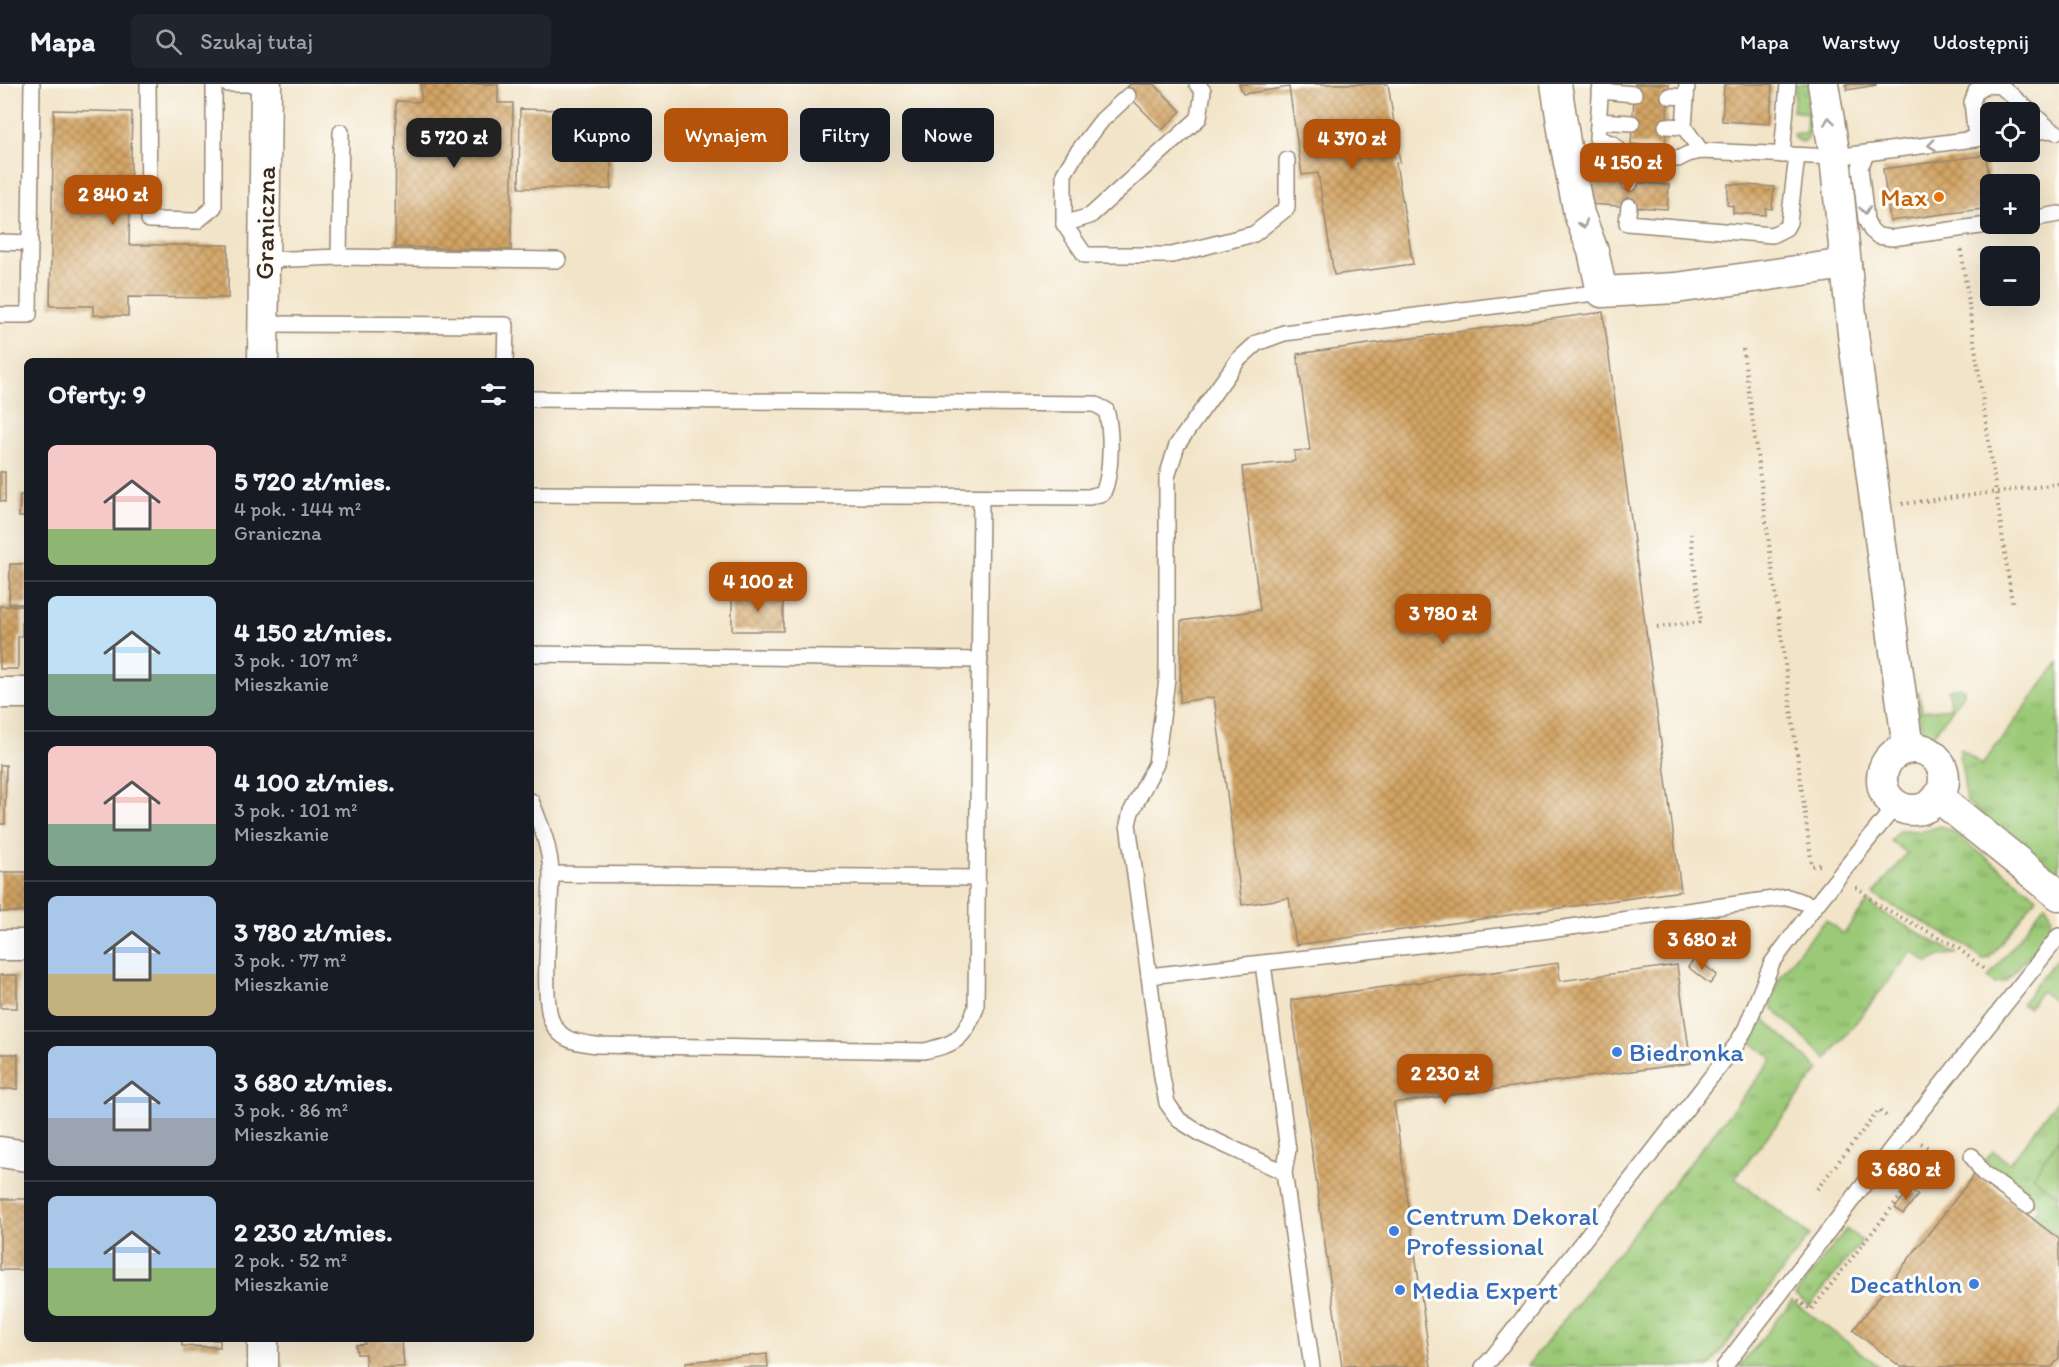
<!DOCTYPE html>
<html lang="pl">
<meta charset="utf-8">
<style>
:root{--surface:#171b24;--page:#20242c;--text:#f1f3f6;--muted:#9ea1a6;--line:#363941;--accent:#b45309}
body{margin:0;font-family:Itim,sans-serif;background:var(--page);color:var(--text);height:100vh;display:flex;flex-direction:column;font-size:22px;white-space:nowrap}
*{box-sizing:border-box;margin:0}
p{font-size:20px;color:var(--muted)}
.icon{flex:none;width:33px;height:33px;fill:none;stroke:currentColor;stroke-width:2;stroke-linecap:round;stroke-linejoin:round}
.map{position:relative;flex:1;overflow:hidden}
.drawer{position:absolute;left:24px;top:274px;width:510px;height:984px;display:flex;flex-direction:column;background:var(--surface);border-radius:9px;box-shadow:0 6px 24px #0002}
.drawer>*{flex:none}
.guide{position:absolute;left:552px;top:24px;width:570px;height:54px;display:flex;gap:12px}
.buttons{position:absolute;left:1980px;top:18px;display:grid;gap:12px}
.buttons a{display:grid;place-items:center;width:60px;height:60px;border-radius:9px;background:var(--surface);box-shadow:0 6px 24px #0002;font-size:30px}
.price{position:absolute;translate:-50% -51px;padding:0 14px;border-radius:12px;background:var(--accent);color:#fff;font-size:20px;line-height:39px;filter:drop-shadow(0 2px 3px #0008)}
.price::after{content:'';position:absolute;left:50%;top:36px;width:18px;height:14px;margin-left:-9px;background:inherit;clip-path:polygon(0 0,100% 0,50% 100%)}
.price.current{background:#222;color:#fff}
ul{padding:0;list-style:none}
li{display:flex;align-items:center;gap:18px;height:150px;padding:0 24px}
li+li{border-top:2px solid var(--line)}
li span{display:grid;place-items:center;flex:none;width:168px;height:120px;border-radius:9px;color:#555}
li>.icon{margin-inline-start:auto}
span .icon{width:72px;height:72px;fill:#fffc;stroke-width:1}
li b{font-size:26px}
h2{display:flex;justify-content:space-between;align-items:center;height:72px;padding:0 24px;font-size:26px}
.pill{padding:0 21px;border-radius:9px;background:var(--surface);box-shadow:0 6px 24px #0002;font-size:21px;line-height:54px}
.pill.current{background:var(--accent);color:#fff}
header{display:flex;align-items:center;gap:36px;box-sizing:border-box;height:84px;padding:0 30px;background:var(--surface);border-bottom:2px solid var(--line)}
header strong{font-size:28px}
nav{display:flex;gap:33px;margin-inline-start:auto;font-size:21px}
.search{width:420px;height:54px;background:var(--page);display:flex;align-items:center;gap:15px;box-sizing:border-box;padding:0 21px;border-radius:9px;color:var(--muted);font-size:22px}
.map>svg:first-child{display:block}
.grass{fill:url(#grass-tufts);stroke:#6b7a4a;stroke-width:1.5}
.pitch{fill:#9bc977;stroke:#6b7a4a;stroke-width:1.5}
.building{fill:url(#building-cross-hatch)}
.lines{fill:none;stroke-linecap:round;stroke-linejoin:round}
.service-casing{stroke:#968773;stroke-width:18}
.minor-casing{stroke:#968773;stroke-width:33}
.path{stroke:#968773;stroke-width:4;stroke-dasharray:1.5 4.5;stroke-linecap:butt}
.service{stroke:#fff;stroke-width:15}
.minor{stroke:#fff;stroke-width:30}
.oneway{stroke:#a79f9a}
.food-dot{fill:#e8710a;stroke:#fdfcf7;stroke-width:2}
.shop-dot{fill:#3f7fe0;stroke:#fdfcf7;stroke-width:2}
.labels{text-anchor:middle;dominant-baseline:central;stroke-width:6;stroke-linejoin:round;paint-order:stroke}
.food-label{font-size:26px;fill:#c56008;stroke:#fdfcf7;text-anchor:end}
.street-label{font-size:26px;fill:#3b2a1e;stroke:#fdfcf7}
.shop-label{font-size:26px;fill:#366cbe;stroke:#fdfcf7;text-anchor:start}
</style>
<header>
<strong>Mapa</strong>
<div class="search"><svg class="icon" aria-label="search" viewBox="0 0 24 24"><circle cx="10" cy="10" r="6"/><path d="M15 15l6 6"/></svg>Szukaj tutaj</div>
<nav><a>Mapa</a><a>Warstwy</a><a>Udostępnij</a></nav>
</header>
<div class="map">
<svg width="2059" height="1283" viewBox="0 0 2059 1283">
<defs>
<pattern id="grass-tufts" width="24" height="20" patternUnits="userSpaceOnUse" patternTransform="scale(1.5)"><rect width="24" height="20" fill="#9bc977"/><path d="M3 7l-1-3M5 7V3M7 7l1-3M15 17l-1-3M17 17v-4M19 17l1-3" fill="none" stroke="#80a361"/></pattern>
<pattern id="building-cross-hatch" width="8" height="8" patternUnits="userSpaceOnUse" patternTransform="scale(1.5)"><rect width="8" height="8" fill="#d3a464"/><path d="M0 0l8 8M0 8l8-8" fill="none" stroke="#ac8652"/></pattern>
</defs>
<rect width="100%" height="100%" fill="#fdfcf7"/>
<filter id="ink" filterUnits="userSpaceOnUse"><feTurbulence type="fractalNoise" baseFrequency=".0167" numOctaves="2"/><feDisplacementMap in="SourceGraphic" scale="12" xChannelSelector="R" yChannelSelector="G"/><feConvolveMatrix kernelMatrix="1 2 1 2 8 2 1 2 1" color-interpolation-filters="sRGB"/></filter>
<filter id="wash" filterUnits="userSpaceOnUse"><feTurbulence type="fractalNoise" baseFrequency=".008" numOctaves="4" result="noise"/><feDisplacementMap in="SourceGraphic" scale="24" xChannelSelector="R" yChannelSelector="G"/><feGaussianBlur stdDeviation="1.35" result="paint"/><feColorMatrix in="noise" values="0 0 0 0 0 0 0 0 0 0 0 0 0 0 0 0 0 1.4 0 .05"/><feComposite in="paint" operator="in"/></filter>
<g filter="url(#wash)">
<rect width="100%" height="100%" fill="#f2e4c8"/>
<g class="grass">
<polygon points="1796,0 1812,0 1815,35 1807,56 1802,58 1794,54 1793,49 1806,49 1807,29 1793,27"/>
<polygon points="2059,578 2059,785 2055,790 1967,718 1965,712 1963,684 1959,674 1961,665 1982,681"/>
<polygon points="1959,603 1964,606 1963,611 1933,651 1926,652 1922,650 1916,610 1919,608 1922,627 1950,624 1948,605"/>
<polygon points="1940,742 1950,746 2037,813 1989,874 1983,876 1963,860 1884,817 1874,810 1907,769 1891,757 1899,746 1924,747"/>
<path d="M1868,818L1879,827L1957,870C1945,870 1938,872 1928,879L1912,867L1827,975L1771,923C1770,895 1808,857 1826,836L1843,850Z"/>
<path d="M2045,820C2049,826 2053,831 2051,838C2047,853 2021,880 2010,893L2005,898L1995,900L1988,894Z"/>
<polygon points="2059,874 2059,921 2041,907 2028,924 2021,920 2052,880"/>
<polygon points="1762,933 1819,986 1735,1094 1810,1151 1709,1283 1526,1283 1773,975 1750,957"/>
<polygon points="2059,1014 2059,1153 2032,1132 2039,1122 1984,1078 1993,1067 2010,1079"/>
<polygon points="1846,1145 1862,1157 1810,1222 1795,1211"/>
<polygon points="1792,1217 1880,1283 1739,1283"/>
</g>
<polygon class="pitch" points="2059,1055 2059,1112 2032,1092"/>
<g id="blocks">
<g class="building">
<polygon points="421,0 498,0 498,19 513,19 511,166 395,163 396,17 421,18"/>
<polygon points="1130,0 1154,0 1181,27 1162,46 1124,7"/>
<polygon points="1239,0 1388,0 1400,78 1396,79 1413,180 1334,191 1318,89 1302,91 1289,3 1243,10"/>
<polygon points="1635,0 1669,0 1665,63 1631,60"/>
<polygon points="1724,0 1772,0 1770,40 1722,37"/>
<polygon points="1846,0 1876,0 1876,1 1847,6"/>
<polygon points="520,25 612,27 611,105 519,104"/>
<polygon points="54,26 132,28 129,161 228,161 228,214 128,213 128,232 93,231 93,222 50,222"/>
<polygon points="1986,71 1990,103 1990,124 1890,137 1883,85"/>
<polygon points="1589,95 1669,101 1667,125 1587,120"/>
<polygon points="1728,100 1774,103 1772,125 1766,124 1765,131 1733,129 1733,122 1727,121"/>
<polygon points="1603,228 1681,807 1296,861 1289,814 1242,821 1214,613 1180,618 1181,537 1260,526 1242,383 1295,377 1294,367 1310,366 1297,270"/>
<polygon points="0,388 5,388 5,418 0,417"/>
<polygon points="20,411 27,411 27,433 19,433"/>
<polygon points="10,480 27,480 27,520 9,520"/>
<polygon points="783,510 783,547 732,547 732,511"/>
<polygon points="0,522 22,522 22,552 18,553 18,585 0,585"/>
<polygon points="0,681 6,681 5,740 0,740"/>
<rect x="0" y="788" width="27" height="40"/>
<polygon points="1695,874 1717,891 1710,900 1688,883"/>
<polygon points="1558,879 1560,897 1677,881 1691,979 1394,1019 1431,1283 1355,1283 1355,1281 1342,1283 1291,916"/>
<rect x="0" y="891" width="17" height="33"/>
<rect x="0" y="970" width="18" height="35"/>
<polygon points="1975,1090 2059,1155 2059,1274 2052,1283 1901,1283 1853,1246"/>
<polygon points="1910,1105 1918,1111 1903,1130 1895,1124"/>
<rect x="0" y="1115" width="27" height="71"/>
<polygon points="182,1256 220,1256 220,1263 182,1262"/>
<polygon points="364,1256 402,1256 404,1283 366,1283 365,1270 357,1270 356,1261 365,1260"/>
<polygon points="767,1270 768,1283 686,1283 686,1278"/>
</g>
</g>
</g>
<g filter="url(#ink)">
<use href="#blocks" fill-opacity="0" stroke="#968773" stroke-width="1.5"/>
<g class="lines">
<g class="service-casing">
<g id="service">
<polyline points="148,0 149,136 197,137 214,123 214,0"/>
<polyline points="227,0 266,0"/>
<polyline points="1601,0 1597,54 1613,60 1624,71 1678,75 1688,70 1701,67 1835,73 1990,53"/>
<polyline points="1687,0 1684,43 1701,67"/>
<polyline points="1600,7 1634,10"/>
<polyline points="1128,12 1102,36 1076,70 1064,90 1064,140 1085,171 1172,171 1254,150 1287,124 1287,76"/>
<polyline points="1669,12 1686,13"/>
<polyline points="1598,37 1632,39"/>
<polyline points="1666,42 1684,43"/>
<polyline points="2030,48 2051,46 2056,48"/>
<polyline points="1976,55 1972,18 1976,7 1986,1 2001,2 2051,46"/>
<polyline points="1867,69 1860,83 1866,136 1871,146 1878,152 1892,154 1995,140"/>
<polyline points="1782,71 1788,0"/>
<polyline points="1630,99 1632,72"/>
<polyline points="1629,122 1627,139 1772,151 1786,144 1789,138 1797,72"/>
<polyline points="2030,135 2059,130"/>
<polyline points="1064,140 1090,132 1199,34 1203,7 1197,0"/>
<polyline points="0,158 30,159"/>
<polyline points="339,173 558,176"/>
<polyline points="265,176 339,173 341,48"/>
<polyline points="0,231 29,231 32,0"/>
<polyline points="263,240 506,241 505,278"/>
<path d="M531,315L1094,320L1106,326C1112,347 1112,389 1103,409L1089,413L531,410"/>
<polyline points="531,570 980,576"/>
<path d="M531,717C541,741 551,766 551,792C551,823 540,917 553,940C563,958 577,958 596,961L924,967C956,960 963,956 976,924L981,413"/>
<polyline points="551,790 977,794"/>
<polyline points="1263,880 1288,1066 1284,1088 1312,1283"/>
<polyline points="1149,892 1128,740 1131,728 1156,680 1167,595 1167,393 1177,361 1238,276 1257,259 1284,249 1602,208"/>
<polyline points="1972,1072 1983,1089 2027,1121"/>
<polyline points="1284,1088 1203,1051 1179,1036 1167,1019 1162,993 1149,892 1542,847 1788,813 1815,822 1896,721"/>
<polyline points="1483,1283 1491,1275 1736,961 1746,944 1772,879 1815,822"/>
<polyline points="1724,1283 1905,1047 2059,852"/>
</g>
</g>
<g class="minor-casing">
<g id="minor">
<polyline points="1556,0 1565,58 1579,130 1593,167 1602,208 1676,204 1846,180"/>
<polyline points="1823,0 1835,73 1853,250 1908,665"/>
<polyline points="263,278 266,0"/>
<polyline points="0,609 27,609"/>
<circle cx="1913" cy="695" r="31"/>
<polyline points="1938,713 2059,811"/>
<polyline points="0,861 27,861"/>
<polyline points="0,1068 27,1072"/>
<polyline points="263,1283 263,1256"/>
</g>
</g>
<g class="path">
<polyline points="1961,166 2012,518"/>
<polyline points="1743,265 1812,782 1820,781"/>
<polyline points="1902,420 2059,400"/>
<polyline points="1657,543 1701,538 1691,450"/>
<polyline points="1856,803 1880,822 1957,863 1986,887"/>
<polyline points="1921,1059 1933,1067"/>
<polyline points="1817,1105 1879,1026 1889,1034"/>
<polyline points="1798,1216 1811,1226 1908,1103"/>
</g>
<use href="#service" class="service"/>
<use href="#minor" class="minor"/>
</g>
<defs><path id="oneway-chevron" d="M-2-3.5L2.5 0L-2 3.5" fill="none" stroke-width="1.6" stroke-linecap="round" stroke-linejoin="round" transform="scale(1.5)"/></defs>
<g class="oneway">
<use href="#oneway-chevron" transform="translate(1829 37) rotate(-99)"/>
<use href="#oneway-chevron" transform="translate(1932 61) rotate(173)"/>
<use href="#oneway-chevron" transform="translate(1865 126) rotate(83)"/>
<use href="#oneway-chevron" transform="translate(1583 140) rotate(70)"/>
</g>
</g>
<circle class="food-dot" cx="1939" cy="113" r="6"/>
<g class="shop-dot">
<circle cx="1617" cy="968" r="6"/>
<circle cx="1394" cy="1147" r="6"/>
<circle cx="1974" cy="1200" r="6"/>
<circle cx="1400" cy="1206" r="6"/>
</g>
<g class="labels">
<g class="food-label">
<text x="1927" y="113">Max</text>
</g>
<g class="street-label">
<text transform="translate(265 139) rotate(-89)">Graniczna</text>
</g>
<g class="shop-label">
<text x="1629" y="968">Biedronka</text>
<text x="1406" y="1132">Centrum Dekoral<tspan x="1406" dy="30">Professional</tspan></text>
<text x="1962" y="1200" text-anchor="end">Decathlon</text>
<text x="1412" y="1206">Media Expert</text>
</g>
</g>
</svg>
<div class="buttons">
<a><svg class="icon" aria-label="locate" viewBox="0 0 24 24"><circle cx="12" cy="12" r="6"/><path d="M12 2v4M12 18v4M2 12h4M18 12h4"/></svg></a>
<a>+</a>
<a>−</a>
</div>
<b class="price current" style="left:454px;top:85px">5 720 zł</b>
<b class="price" style="left:1352px;top:86px">4 370 zł</b>
<b class="price" style="left:1628px;top:110px">4 150 zł</b>
<b class="price" style="left:113px;top:142px">2 840 zł</b>
<b class="price" style="left:758px;top:529px">4 100 zł</b>
<b class="price" style="left:1443px;top:561px">3 780 zł</b>
<b class="price" style="left:1702px;top:887px">3 680 zł</b>
<b class="price" style="left:1445px;top:1021px">2 230 zł</b>
<b class="price" style="left:1906px;top:1117px">3 680 zł</b>
<div class="guide">
<a class="pill">Kupno</a>
<a class="pill current">Wynajem</a>
<a class="pill">Filtry</a>
<a class="pill">Nowe</a>
</div>
<section class="drawer">
<h2>Oferty: 9<svg class="icon" aria-label="filters" viewBox="0 0 24 24"><path d="M4 7h16M4 17h16"/><circle cx="9" cy="7" r="2"/><circle cx="15" cy="17" r="2"/></svg></h2>
<ul>
<li><span style="background:linear-gradient(#f6c9c9 70%,#8fb573 0)"><svg class="icon" aria-label="home" viewBox="0 0 24 24"><path d="M3 11l9-7 9 7M6 9v11h12V9"/></svg></span><div><b>5 720 zł/mies.</b><p>4 pok. · 144 m²</p><p>Graniczna</p></div></li>
<li><span style="background:linear-gradient(#bfe0f5 65%,#7fa58c 0)"><svg class="icon" aria-label="home" viewBox="0 0 24 24"><path d="M3 11l9-7 9 7M6 9v11h12V9"/></svg></span><div><b>4 150 zł/mies.</b><p>3 pok. · 107 m²</p><p>Mieszkanie</p></div></li>
<li><span style="background:linear-gradient(#f6c9c9 65%,#7fa58c 0)"><svg class="icon" aria-label="home" viewBox="0 0 24 24"><path d="M3 11l9-7 9 7M6 9v11h12V9"/></svg></span><div><b>4 100 zł/mies.</b><p>3 pok. · 101 m²</p><p>Mieszkanie</p></div></li>
<li><span style="background:linear-gradient(#a9c7e8 65%,#c2b280 0)"><svg class="icon" aria-label="home" viewBox="0 0 24 24"><path d="M3 11l9-7 9 7M6 9v11h12V9"/></svg></span><div><b>3 780 zł/mies.</b><p>3 pok. · 77 m²</p><p>Mieszkanie</p></div></li>
<li><span style="background:linear-gradient(#a9c7e8 60%,#9aa5b1 0)"><svg class="icon" aria-label="home" viewBox="0 0 24 24"><path d="M3 11l9-7 9 7M6 9v11h12V9"/></svg></span><div><b>3 680 zł/mies.</b><p>3 pok. · 86 m²</p><p>Mieszkanie</p></div></li>
<li><span style="background:linear-gradient(#a9c7e8 60%,#8fb573 0)"><svg class="icon" aria-label="home" viewBox="0 0 24 24"><path d="M3 11l9-7 9 7M6 9v11h12V9"/></svg></span><div><b>2 230 zł/mies.</b><p>2 pok. · 52 m²</p><p>Mieszkanie</p></div></li>
</ul>
</section>
</div>
